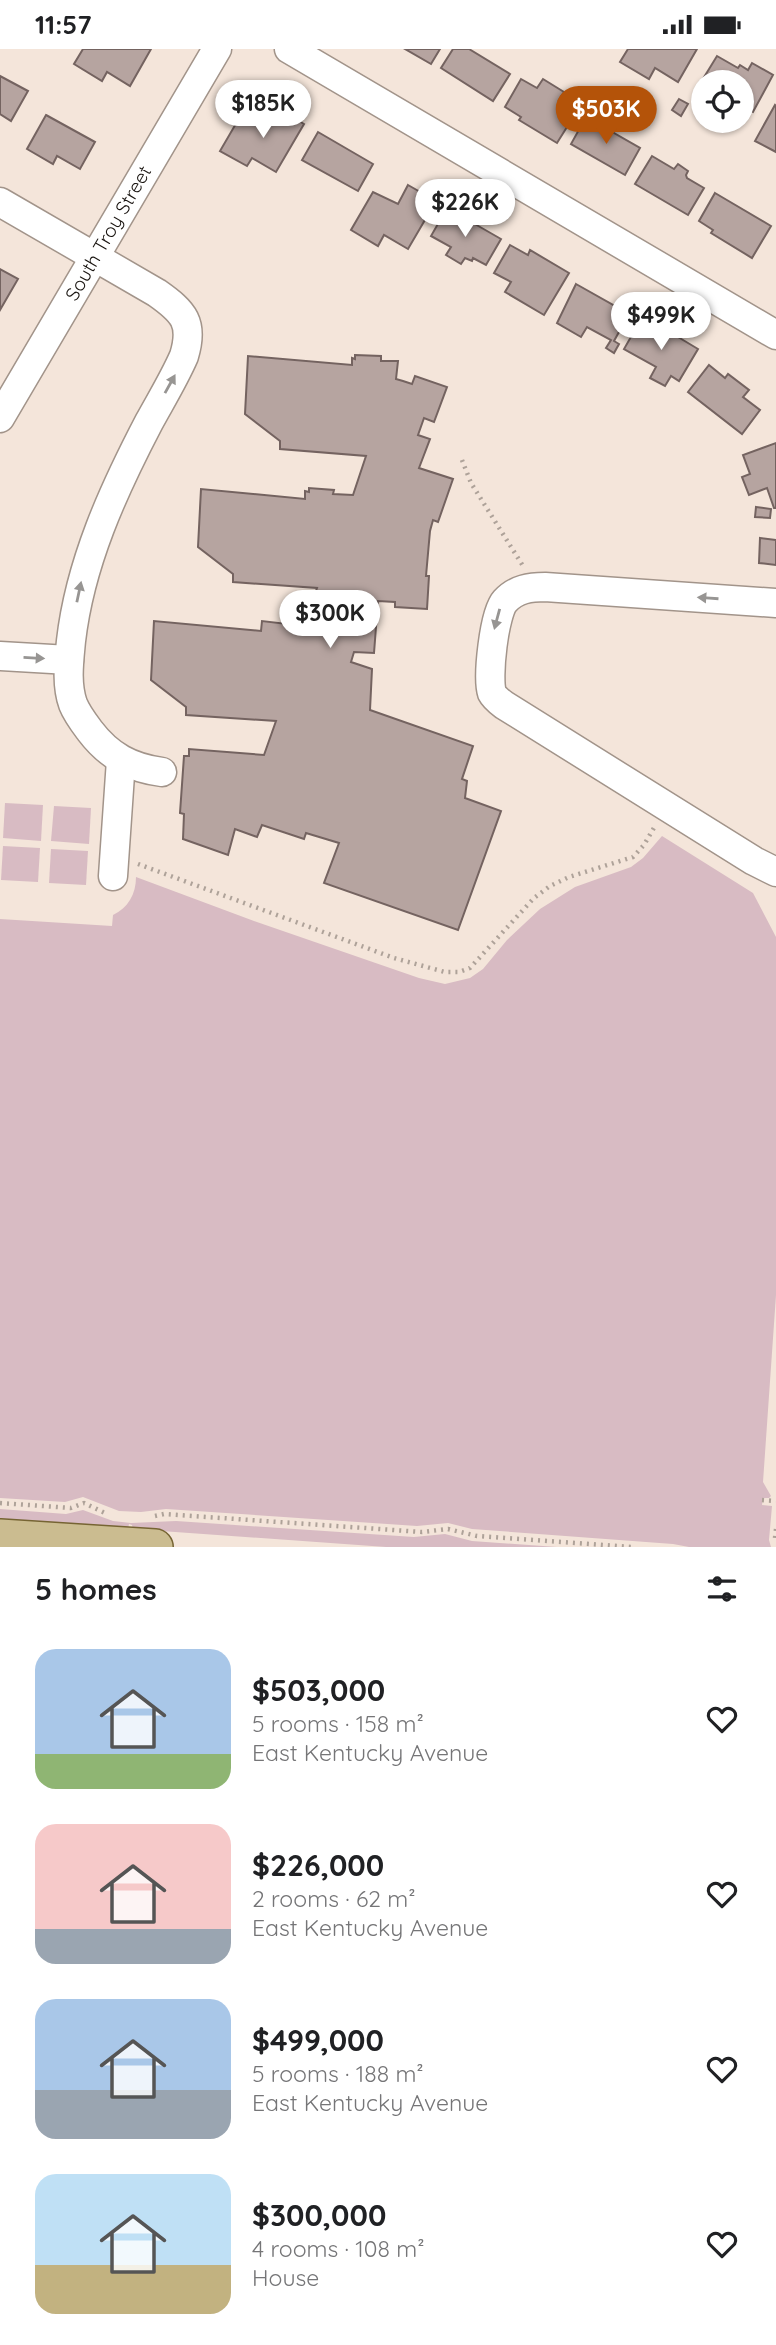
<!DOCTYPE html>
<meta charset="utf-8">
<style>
:root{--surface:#fff;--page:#f6f6f6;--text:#202124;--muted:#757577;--accent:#b45309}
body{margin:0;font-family:Quicksand,sans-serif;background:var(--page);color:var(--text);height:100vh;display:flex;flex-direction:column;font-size:26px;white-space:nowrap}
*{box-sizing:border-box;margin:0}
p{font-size:23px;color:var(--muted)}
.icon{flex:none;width:38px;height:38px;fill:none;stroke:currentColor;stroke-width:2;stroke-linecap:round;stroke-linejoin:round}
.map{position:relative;height:1498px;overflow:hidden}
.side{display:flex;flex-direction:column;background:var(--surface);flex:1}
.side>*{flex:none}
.buttons{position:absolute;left:691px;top:21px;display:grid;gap:14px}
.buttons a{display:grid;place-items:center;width:63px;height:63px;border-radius:50%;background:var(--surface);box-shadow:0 2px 5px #0004;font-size:35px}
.price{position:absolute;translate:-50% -60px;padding:0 16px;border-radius:24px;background:#fff;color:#222;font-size:23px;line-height:46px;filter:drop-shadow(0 2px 4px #0008)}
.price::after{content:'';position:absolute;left:50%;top:42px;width:21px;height:16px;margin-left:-10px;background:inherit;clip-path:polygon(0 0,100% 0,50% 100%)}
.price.current{background:var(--accent);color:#fff}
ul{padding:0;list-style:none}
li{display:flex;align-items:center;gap:21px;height:175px;padding:0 35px}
li span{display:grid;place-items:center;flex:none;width:196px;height:140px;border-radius:21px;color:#555}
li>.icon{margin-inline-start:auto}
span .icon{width:84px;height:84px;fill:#fffc;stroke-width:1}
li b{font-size:30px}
h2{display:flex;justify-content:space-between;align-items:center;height:84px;padding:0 35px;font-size:30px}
.status{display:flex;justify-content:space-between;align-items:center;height:49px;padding:0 35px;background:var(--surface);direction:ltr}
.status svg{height:19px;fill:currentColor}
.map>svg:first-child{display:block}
.green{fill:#d8bbc3}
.building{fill:#b6a4a0;stroke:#746360;stroke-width:2}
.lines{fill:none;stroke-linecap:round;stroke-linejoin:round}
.minor-casing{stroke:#a2948a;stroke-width:31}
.major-casing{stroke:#766433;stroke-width:38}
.path{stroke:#aea299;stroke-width:4.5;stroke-dasharray:2 5;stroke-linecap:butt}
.minor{stroke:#fff;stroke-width:28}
.major{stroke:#cbbc90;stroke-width:35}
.oneway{fill:#979593}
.labels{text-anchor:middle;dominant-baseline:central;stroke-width:5;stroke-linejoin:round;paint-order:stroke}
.street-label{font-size:19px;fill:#18130f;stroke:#fff}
</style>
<div class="status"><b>11:57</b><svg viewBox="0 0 49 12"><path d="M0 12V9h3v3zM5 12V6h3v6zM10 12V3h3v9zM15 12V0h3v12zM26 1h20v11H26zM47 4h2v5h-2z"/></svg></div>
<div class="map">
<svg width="776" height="1498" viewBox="0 0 776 1498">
<rect width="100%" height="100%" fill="#f4e5da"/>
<g class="green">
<polygon points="5,754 43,756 41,792 3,789"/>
<polygon points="54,757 91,759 89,795 51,792"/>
<path d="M662,787L753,844L776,888V1246L763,1433L771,1447L769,1449H763L762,1456L772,1457L769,1491L771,1498H689L673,1495L472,1480L448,1474L417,1477L166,1460L141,1463L119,1462L83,1448L65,1453L0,1449V870L112,877L113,866C128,859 136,845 136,828L254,872L419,929L445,935L470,929L483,920L507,891L540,860L575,838L631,818L643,809Z"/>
<polygon points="3,797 40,799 38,833 1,831"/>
<polygon points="51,800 88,802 86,836 49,834"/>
<polygon points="0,1460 66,1465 83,1461 113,1472 131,1474 176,1472 414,1488 445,1485 472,1492 557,1498 386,1498 133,1480 132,1476 129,1475 128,1480 0,1471"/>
</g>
<g class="building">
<polygon points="83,0 151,0 130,37 107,23 102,32 74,15"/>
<polygon points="405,0 440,0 431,15"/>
<polygon points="453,0 469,0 510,25 493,52 441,19"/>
<polygon points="628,0 697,0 678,33 655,19 649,30 620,13"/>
<polygon points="717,7 738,19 740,16 748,21 752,14 773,26 753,63 742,57 742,33 704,33 704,48 695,43"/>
<polygon points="0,27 28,42 11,72 0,65"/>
<polygon points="521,30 537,39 543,30 564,43 559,51 577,62 557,94 519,71 521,68 505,58"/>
<polygon points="679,50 688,55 681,67 672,61"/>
<polygon points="775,56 776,57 776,103 755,92"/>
<polygon points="277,59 304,75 276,123 252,109 247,117 220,102 241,66 266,78"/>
<polygon points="46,66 95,93 80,120 57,107 53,115 27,100"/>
<polygon points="586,68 640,99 625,126 571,95"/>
<polygon points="318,83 373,115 358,142 302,111"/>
<polygon points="652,107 674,120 678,115 688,122 686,126 687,129 704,139 688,166 635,135"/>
<polygon points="408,136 436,152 408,200 384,186 378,197 351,181 373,143 398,155"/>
<polygon points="715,144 771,177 752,209 711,184 713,181 699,172"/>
<polygon points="447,159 501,190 486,216 473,209 472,212 465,209 461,215 446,206 451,198 431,187"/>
<polygon points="510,196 528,206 530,201 569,224 544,266 505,243 511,233 494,224"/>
<polygon points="0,220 18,230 0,261"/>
<polygon points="576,235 629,265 614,292 619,295 614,304 606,299 611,291 587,278 581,288 557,274"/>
<polygon points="640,272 655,280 658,276 698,300 679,332 671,327 665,337 650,329 656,318 624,300"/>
<polygon points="355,306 381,307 381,312 398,312 396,330 403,332 412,335 415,327 447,338 434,373 424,369 418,386 430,390 419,419 453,430 438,473 433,471 430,482 426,527 429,527 427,560 395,558 395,553 378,552 374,604 354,603 351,613 372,620 370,661 473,697 462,730 467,732 465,749 501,762 458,881 324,834 339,794 306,784 304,790 262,776 257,788 235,780 228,806 183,790 184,765 180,764 184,707 189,707 189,700 264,706 276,672 186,666 186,658 151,631 154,572 261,582 262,572 304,577 317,539 233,533 233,525 198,498 201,440 305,450 305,442 309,443 309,439 334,441 333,445 353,446 366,407 280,400 280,392 245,365 248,307 352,316 352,309 355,310"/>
<polygon points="709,316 725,329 728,325 749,341 743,348 760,361 742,385 688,343"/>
<polygon points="776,394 776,459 774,459 767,439 749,446 742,428 750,425 743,406"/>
<polygon points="756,458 771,460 770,469 755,468"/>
<polygon points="760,489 776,491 776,516 759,514"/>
</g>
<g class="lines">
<g class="minor-casing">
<g id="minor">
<polyline points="289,0 776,286"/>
<path d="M0,153L157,244C184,263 194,274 184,307C174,330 161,351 149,373C113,442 80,514 71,592C69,613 66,635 73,655C77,665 84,674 90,682C109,707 131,719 162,723"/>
<polyline points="0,369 217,0"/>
<path d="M776,554L545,538C530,538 516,540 505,552C494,564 487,629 492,644C494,648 500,653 504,656L754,812L776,823"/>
<polyline points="0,607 69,611"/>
<polyline points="113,827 121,711"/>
</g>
</g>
<g class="major-casing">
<polyline id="major" points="0,1488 155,1498"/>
</g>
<g class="path">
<polyline points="462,411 471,434 523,517"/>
<polyline points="138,815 394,909 445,923 459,923 470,919 534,849 550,837 569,828 633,808 644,796 655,777"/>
<polyline points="762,1451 776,1452"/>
<polyline points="0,1454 71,1459 84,1454 105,1464"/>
<polyline points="155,1467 164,1465 422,1483 448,1480 477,1487 631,1498"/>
<polyline points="775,1489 776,1480"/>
</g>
<use href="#minor" class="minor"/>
<use href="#major" class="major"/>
</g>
<defs><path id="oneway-solid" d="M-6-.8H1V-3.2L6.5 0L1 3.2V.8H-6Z" transform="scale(1.75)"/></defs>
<g class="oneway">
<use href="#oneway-solid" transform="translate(170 335) rotate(-61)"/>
<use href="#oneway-solid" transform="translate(79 543) rotate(-78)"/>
<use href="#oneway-solid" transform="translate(708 549) rotate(-176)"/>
<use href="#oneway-solid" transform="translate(497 570) rotate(105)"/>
<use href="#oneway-solid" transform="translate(34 609) rotate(3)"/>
</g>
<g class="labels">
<g class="street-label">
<text transform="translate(108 184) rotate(-60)">South Troy Street</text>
</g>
</g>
</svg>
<div class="buttons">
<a><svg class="icon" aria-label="locate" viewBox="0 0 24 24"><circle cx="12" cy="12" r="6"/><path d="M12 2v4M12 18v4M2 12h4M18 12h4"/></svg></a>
</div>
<b class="price" style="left:263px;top:91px">$185K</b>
<b class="price current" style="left:606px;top:97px">$503K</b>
<b class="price" style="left:465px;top:190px">$226K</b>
<b class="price" style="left:661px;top:303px">$499K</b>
<b class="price" style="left:330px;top:601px">$300K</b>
</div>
<section class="side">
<h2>5 homes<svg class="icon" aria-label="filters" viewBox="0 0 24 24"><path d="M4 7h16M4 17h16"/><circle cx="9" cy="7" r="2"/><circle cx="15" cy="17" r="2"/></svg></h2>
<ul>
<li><span style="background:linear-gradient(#a9c7e8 75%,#8fb573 0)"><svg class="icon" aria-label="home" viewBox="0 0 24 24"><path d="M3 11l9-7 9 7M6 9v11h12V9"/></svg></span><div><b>$503,000</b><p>5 rooms · 158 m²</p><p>East Kentucky Avenue</p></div><svg class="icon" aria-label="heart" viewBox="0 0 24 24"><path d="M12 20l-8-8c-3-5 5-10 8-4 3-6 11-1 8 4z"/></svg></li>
<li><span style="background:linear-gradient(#f6c9c9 75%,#9aa5b1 0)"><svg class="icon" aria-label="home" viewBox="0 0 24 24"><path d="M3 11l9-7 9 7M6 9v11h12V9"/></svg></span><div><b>$226,000</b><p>2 rooms · 62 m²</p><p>East Kentucky Avenue</p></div><svg class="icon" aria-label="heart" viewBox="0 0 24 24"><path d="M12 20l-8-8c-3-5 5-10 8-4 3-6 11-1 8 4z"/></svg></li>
<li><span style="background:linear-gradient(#a9c7e8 65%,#9aa5b1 0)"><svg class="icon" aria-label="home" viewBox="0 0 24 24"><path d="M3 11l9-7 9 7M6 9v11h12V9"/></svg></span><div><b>$499,000</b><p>5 rooms · 188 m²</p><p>East Kentucky Avenue</p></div><svg class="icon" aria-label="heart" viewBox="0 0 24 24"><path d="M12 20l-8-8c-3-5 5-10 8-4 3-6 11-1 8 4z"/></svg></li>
<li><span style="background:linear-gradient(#bfe0f5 65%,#c2b280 0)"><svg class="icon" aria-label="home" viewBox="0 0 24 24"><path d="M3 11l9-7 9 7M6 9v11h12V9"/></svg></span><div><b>$300,000</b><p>4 rooms · 108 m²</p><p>House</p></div><svg class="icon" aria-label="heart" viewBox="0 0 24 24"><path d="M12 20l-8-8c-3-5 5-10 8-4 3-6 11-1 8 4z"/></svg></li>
</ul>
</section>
